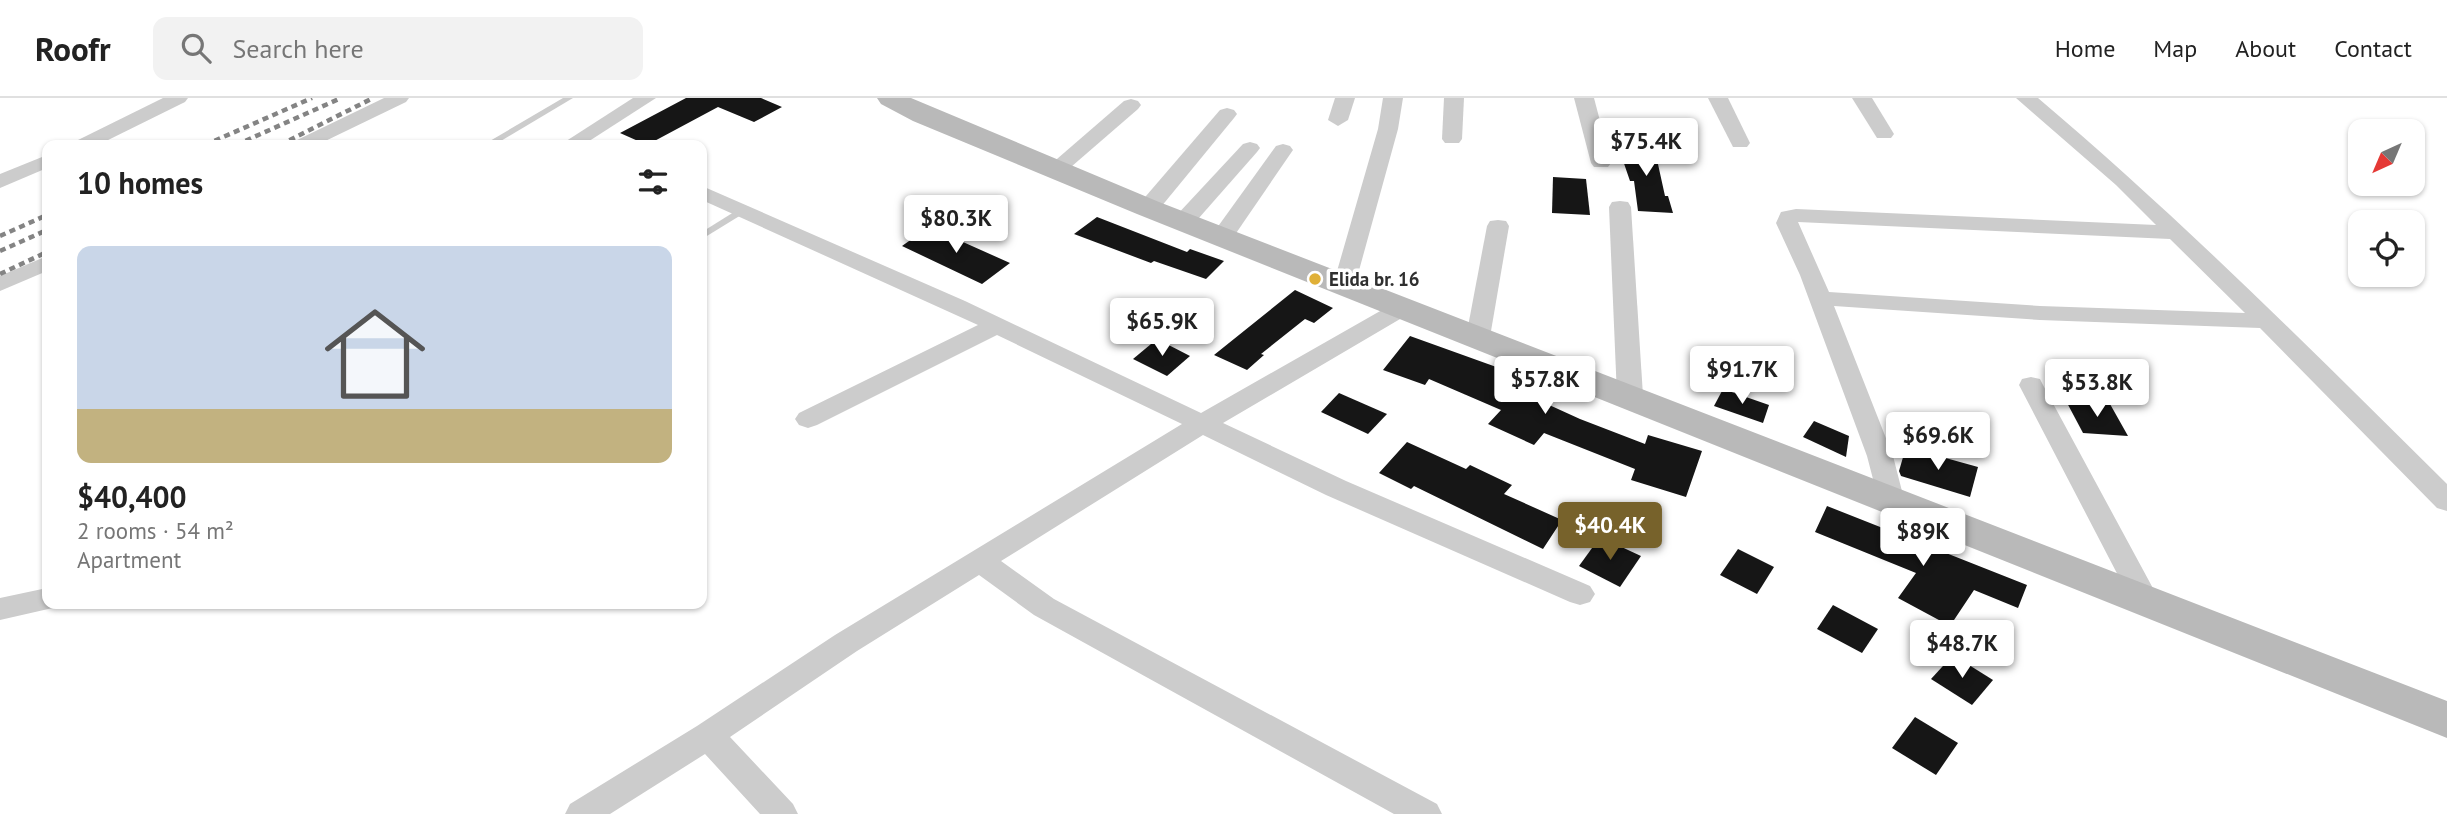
<!DOCTYPE html>
<meta charset="utf-8">
<style>
:root{--surface:#fff;--page:#f2f2f2;--text:#222;--muted:#767676;--line:#e0e0e0;--accent:#77622b}
body{margin:0;font-family:"PT Sans",sans-serif;background:var(--page);color:var(--text);height:100vh;display:flex;flex-direction:column;font-size:26px;white-space:nowrap}
*{box-sizing:border-box;margin:0}
p{font-size:23px;color:var(--muted)}
.icon{flex:none;width:38px;height:38px;fill:none;stroke:currentColor;stroke-width:2;stroke-linecap:round;stroke-linejoin:round}
.map{position:relative;flex:1;overflow:hidden}
.details{position:absolute;left:42px;top:42px;width:665px;height:469px;display:flex;flex-direction:column;background:var(--surface);border-radius:14px;box-shadow:0 2px 5px #0004}
.details>*{flex:none}
.needle{width:46px;rotate:224deg}
.buttons{position:absolute;left:2348px;top:21px;display:grid;gap:14px}
.buttons a{display:grid;place-items:center;width:77px;height:77px;border-radius:14px;background:var(--surface);box-shadow:0 2px 5px #0004;font-size:35px}
.price{position:absolute;translate:-50% -60px;padding:0 16px;border-radius:7px;background:#fff;color:#222;font-size:23px;line-height:46px;filter:drop-shadow(0 2px 4px #0008)}
.price::after{content:'';position:absolute;left:50%;top:42px;width:21px;height:16px;margin-left:-10px;background:inherit;clip-path:polygon(0 0,100% 0,50% 100%)}
.price.current{background:var(--accent);color:#fff}
ul{padding:0;list-style:none}
li{display:grid;align-content:center;gap:14px;height:371px;padding:0 35px}
li span{display:grid;place-items:center;height:217px;border-radius:14px;color:#555}
li>.icon{margin-inline-start:auto}
span .icon{width:126px;height:126px;fill:#fffc;stroke-width:1}
li b{font-size:30px}
h2{display:flex;justify-content:space-between;align-items:center;height:84px;padding:0 35px;font-size:30px}
header{display:flex;align-items:center;gap:42px;box-sizing:border-box;height:98px;padding:0 35px;background:var(--surface);border-bottom:2px solid var(--line)}
header strong{font-size:33px}
nav{display:flex;gap:38px;margin-inline-start:auto;font-size:24px}
.search{width:490px;height:63px;background:var(--page);display:flex;align-items:center;gap:18px;box-sizing:border-box;padding:0 24px;border-radius:14px;color:var(--muted);font-size:26px}
.map>svg:first-child{display:block}
.building{fill:#161616}
.lines{fill:none;stroke-linecap:round;stroke-linejoin:round}
.lane{fill:#ccc;fill-rule:evenodd}
.street{fill:#ccc;fill-rule:evenodd}
.secondary{fill:#b9b9b9;fill-rule:evenodd}
.rail{stroke:#848484;stroke-width:4.5;stroke-dasharray:6 4.5;stroke-linecap:butt}
.poi-dot{fill:#e0b037;stroke:#fff;stroke-width:2.5}
.labels{text-anchor:middle;dominant-baseline:central;stroke-width:7;stroke-linejoin:round;paint-order:stroke}
.poi-label{font-size:19px;font-weight:bold;fill:#2f2f2f;stroke:#fff;text-anchor:start}
</style>
<header>
<strong>Roofr</strong>
<div class="search"><svg class="icon" aria-label="search" viewBox="0 0 24 24"><circle cx="10" cy="10" r="6"/><path d="M15 15l6 6"/></svg>Search here</div>
<nav><a>Home</a><a>Map</a><a>About</a><a>Contact</a></nav>
</header>
<div class="map">
<svg width="2447" height="716" viewBox="0 0 2447 716">
<rect width="100%" height="100%" fill="#fff"/>
<g class="building">
<polygon points="686,0 761,0 782,9 754,24 718,9 647,47 620,35"/>
<polygon points="1618,48 1654,48 1665,98 1668,98 1673,115 1638,113 1634,83 1630,83"/>
<polygon points="1553,79 1586,81 1590,117 1552,115"/>
<polygon points="1097,119 1187,154 1190,151 1224,163 1206,181 1154,163 1151,165 1074,136"/>
<polygon points="930,128 963,144 1010,165 982,186 902,148"/>
<polygon points="1295,192 1333,210 1314,225 1305,221 1261,256 1264,257 1247,272 1214,257"/>
<polygon points="1410,238 1513,275 1503,286 1580,321 1645,346 1648,337 1702,353 1686,399 1631,382 1635,371 1544,335 1534,347 1488,326 1501,312 1429,281 1425,287 1383,272"/>
<polygon points="1157,241 1190,258 1167,278 1133,261"/>
<polygon points="1723,291 1769,307 1763,325 1714,308"/>
<polygon points="1339,295 1387,316 1368,336 1321,314"/>
<polygon points="2066,303 2110,306 2128,338 2083,335"/>
<polygon points="1814,323 1849,338 1846,359 1803,339"/>
<polygon points="1407,344 1466,371 1470,367 1512,387 1504,396 1562,422 1543,451 1414,388 1411,391 1379,375"/>
<polygon points="1906,349 1978,369 1970,399 1901,378 1899,373"/>
<polygon points="1827,408 2027,487 2018,510 1974,492 1950,528 1898,500 1916,475 1815,434"/>
<polygon points="1600,439 1641,458 1620,489 1579,468"/>
<polygon points="1738,451 1774,469 1757,496 1720,477"/>
<polygon points="1833,507 1878,531 1862,555 1817,531"/>
<polygon points="1953,557 1993,582 1972,607 1931,581"/>
<polygon points="1915,619 1958,645 1936,677 1892,650"/>
</g>
<g class="lines">
<g class="lane">
<polygon points="563,0 573,0 494,47 483,47"/>
<polygon points="742,109 747,112 746,114 702,141 702,134"/>
</g>
<g class="street">
<polygon points="163,0 188,0 185,4 98,47 73,47 76,43"/>
<polygon points="384,0 409,0 406,4 317,47 292,47 295,43"/>
<polygon points="633,0 656,0 583,47 560,47"/>
<polygon points="1335,0 1355,0 1348,22 1338,28 1328,22"/>
<polygon points="1383,0 1403,0 1398,31 1355,187 1352,192 1336,192 1333,187 1378,31"/>
<polygon points="1444,0 1464,0 1462,41 1459,45 1445,45 1442,41"/>
<polygon points="1574,0 1594,0 1611,65 1608,69 1594,69 1591,65"/>
<polygon points="1708,0 1728,0 1750,45 1747,49 1733,49"/>
<polygon points="1852,0 1872,0 1894,36 1891,40 1877,40"/>
<path d="M2016,0H2038C2181,121 2314,254 2447,386V413L2437,410L2260,230L2040,222L1834,208L1893,358L1904,401L1900,408L1890,411L1880,408L1867,358L1800,177L1776,125L1781,114L1796,111L2156,127L2116,87ZM1798,124L2170,141L2245,215L2040,208L1829,194Z"/>
<polygon points="1131,1 1138,3 1141,7 1138,11 1064,75 1050,75 1047,71 1050,67 1124,3"/>
<polygon points="1227,10 1234,12 1237,16 1234,20 1156,115 1140,115 1137,110 1140,105 1220,12"/>
<polygon points="1250,44 1257,46 1260,50 1257,54 1191,129 1175,129 1172,124 1175,119 1243,46"/>
<polygon points="1283,46 1290,48 1293,52 1230,144 1214,144 1211,139 1214,134 1276,48"/>
<polygon points="47,57 47,70 0,90 0,76"/>
<polygon points="702,88 965,203 1201,315 1396,204 1412,204 1416,209 1412,214 1223,325 1346,383 1590,488 1595,496 1590,504 1580,507 1570,504 1326,397 1203,337 1001,463 1054,501 1437,706 1442,716 1394,716 1034,517 979,477 857,553 730,639 793,706 798,716 760,716 705,656 610,716 565,716 570,706 697,628 835,537 1182,326 997,237 817,327 808,330 799,327 795,321 799,315 978,227 702,102"/>
<polygon points="1620,103 1628,104 1631,109 1643,298 1639,304 1630,306 1621,304 1617,298 1609,109 1612,104"/>
<polygon points="1498,122 1506,123 1509,128 1490,239 1486,244 1478,247 1470,244 1466,239 1487,128 1490,123"/>
<polygon points="47,158 47,173 0,193 0,178"/>
<polygon points="2031,279 2040,281 2043,287 2155,494 2160,502 2155,510 2145,513 2135,510 2019,287 2022,281"/>
<polygon points="47,490 47,506 59,506 57,509 0,522 0,500"/>
</g>
<polygon class="secondary" points="877,0 911,0 1159,104 2447,603 2447,640 1137,116 913,23 881,6"/>
<g class="rail">
<polyline points="205,47 312,0"/>
<polyline points="236,47 341,0"/>
<polyline points="280,47 373,0"/>
<polyline points="0,138 47,117"/>
<polyline points="0,153 47,132"/>
<polyline points="0,176 47,154"/>
</g>
</g>
<circle class="poi-dot" cx="1315" cy="181" r="7"/>
<g class="labels">
<g class="poi-label">
<text x="1329" y="181">Elida br. 16</text>
</g>
</g>
</svg>
<div class="buttons">
<a><svg class="needle" viewBox="-14 -14 28 28"><path d="M0-13l5 13h-10z" fill="#e53935"/><path d="M0 13l5-13h-10z" fill="#767676"/></svg></a>
<a><svg class="icon" aria-label="locate" viewBox="0 0 24 24"><circle cx="12" cy="12" r="6"/><path d="M12 2v4M12 18v4M2 12h4M18 12h4"/></svg></a>
</div>
<b class="price" style="left:1646px;top:80px">$75.4K</b>
<b class="price" style="left:956px;top:157px">$80.3K</b>
<b class="price" style="left:1162px;top:260px">$65.9K</b>
<b class="price" style="left:1742px;top:308px">$91.7K</b>
<b class="price" style="left:1545px;top:318px">$57.8K</b>
<b class="price" style="left:2097px;top:321px">$53.8K</b>
<b class="price" style="left:1938px;top:374px">$69.6K</b>
<b class="price current" style="left:1610px;top:464px">$40.4K</b>
<b class="price" style="left:1923px;top:470px">$89K</b>
<b class="price" style="left:1962px;top:582px">$48.7K</b>
<section class="details">
<h2>10 homes<svg class="icon" aria-label="filters" viewBox="0 0 24 24"><path d="M4 7h16M4 17h16"/><circle cx="9" cy="7" r="2"/><circle cx="15" cy="17" r="2"/></svg></h2>
<ul>
<li><span style="background:linear-gradient(#c9d6e8 75%,#c2b280 0)"><svg class="icon" aria-label="home" viewBox="0 0 24 24"><path d="M3 11l9-7 9 7M6 9v11h12V9"/></svg></span><div><b>$40,400</b><p>2 rooms · 54 m²</p><p>Apartment</p></div></li>
</ul>
</section>
</div>
